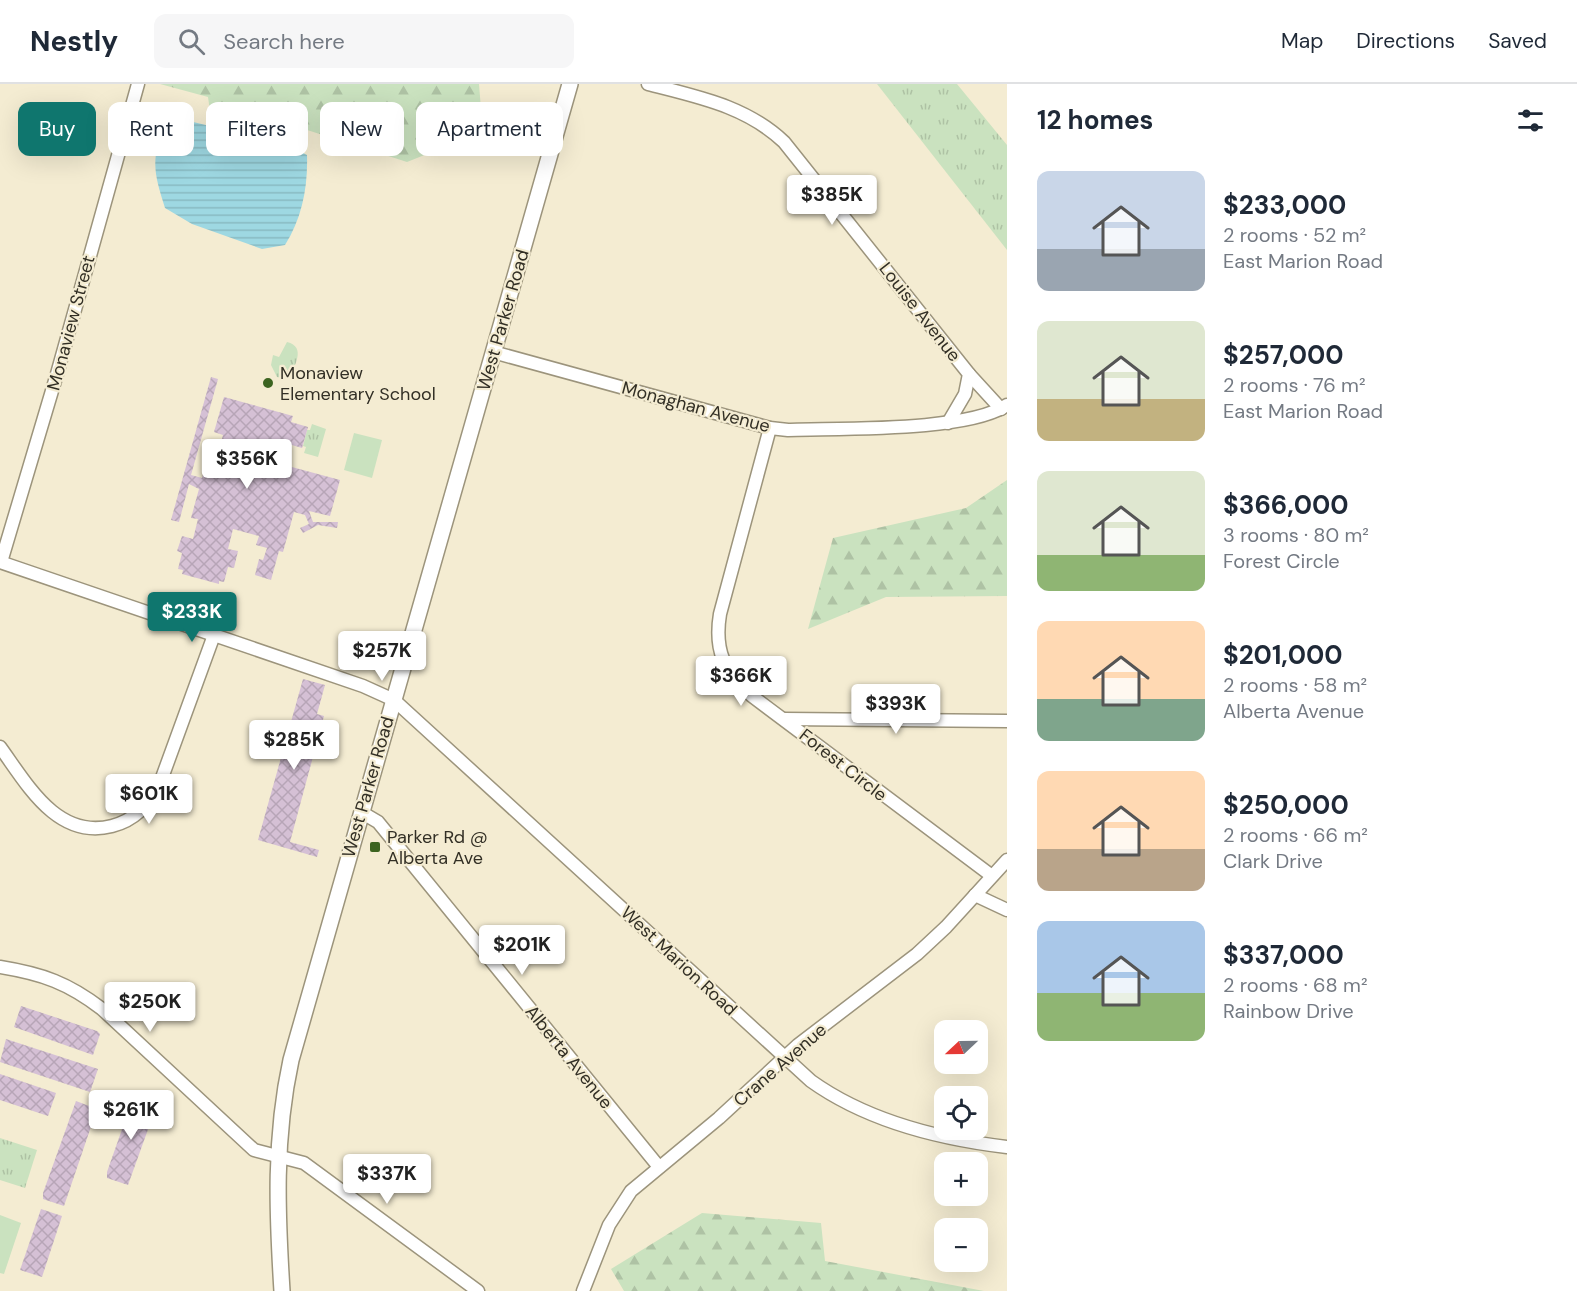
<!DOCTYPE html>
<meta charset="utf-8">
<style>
:root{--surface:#fff;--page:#f6f6f7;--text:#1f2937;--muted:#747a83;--line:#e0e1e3;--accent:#0f766e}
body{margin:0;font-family:"DM Sans",sans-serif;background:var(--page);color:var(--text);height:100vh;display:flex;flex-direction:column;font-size:22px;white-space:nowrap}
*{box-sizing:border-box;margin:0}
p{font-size:20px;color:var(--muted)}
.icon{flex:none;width:33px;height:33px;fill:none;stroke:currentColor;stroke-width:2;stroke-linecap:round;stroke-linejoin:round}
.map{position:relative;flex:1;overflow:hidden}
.sheet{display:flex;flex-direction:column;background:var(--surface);width:570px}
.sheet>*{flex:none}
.guide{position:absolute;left:18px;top:18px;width:570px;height:54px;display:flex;gap:12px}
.needle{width:39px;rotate:248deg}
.controls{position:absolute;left:934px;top:936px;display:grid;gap:12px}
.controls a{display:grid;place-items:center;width:54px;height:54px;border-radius:12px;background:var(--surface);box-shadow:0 6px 24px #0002;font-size:30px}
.price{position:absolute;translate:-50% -51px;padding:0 14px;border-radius:6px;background:#fff;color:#222;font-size:20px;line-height:39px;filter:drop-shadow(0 2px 3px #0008)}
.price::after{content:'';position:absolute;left:50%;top:36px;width:18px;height:14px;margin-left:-9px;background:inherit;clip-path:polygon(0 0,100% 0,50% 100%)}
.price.on{background:var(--accent);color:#fff}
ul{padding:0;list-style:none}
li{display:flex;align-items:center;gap:18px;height:150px;padding:0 30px}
li span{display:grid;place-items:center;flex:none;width:168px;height:120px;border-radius:12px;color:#555}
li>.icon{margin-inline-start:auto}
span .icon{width:72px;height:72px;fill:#fffc;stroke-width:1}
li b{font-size:26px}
h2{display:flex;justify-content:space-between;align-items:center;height:72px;padding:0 30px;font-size:26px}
.tag{padding:0 21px;border-radius:12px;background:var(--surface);box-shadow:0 6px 24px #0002;font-size:21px;line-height:54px}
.tag.on{background:var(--accent);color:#fff}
header{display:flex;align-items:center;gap:36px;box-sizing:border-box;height:84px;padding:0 30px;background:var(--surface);border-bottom:2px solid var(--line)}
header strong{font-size:28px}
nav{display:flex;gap:33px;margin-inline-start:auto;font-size:21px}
.search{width:420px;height:54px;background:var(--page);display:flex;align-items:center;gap:15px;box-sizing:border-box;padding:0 21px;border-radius:12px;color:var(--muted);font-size:22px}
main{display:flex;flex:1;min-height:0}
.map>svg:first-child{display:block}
.grass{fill:url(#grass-tufts)}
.forest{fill:url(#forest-firs)}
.pitch{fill:#cae2bf}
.water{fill:url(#water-rules)}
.building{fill:url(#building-cross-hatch)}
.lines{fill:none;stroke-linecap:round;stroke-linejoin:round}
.minor-casing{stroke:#9c947c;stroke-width:15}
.tertiary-casing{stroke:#9c947c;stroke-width:18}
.minor{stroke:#fff;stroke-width:12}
.tertiary{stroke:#fff;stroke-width:15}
.poi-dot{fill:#3c6420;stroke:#f4ecd2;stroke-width:2}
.labels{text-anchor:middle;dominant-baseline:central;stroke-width:4.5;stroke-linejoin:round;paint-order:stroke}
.street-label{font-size:18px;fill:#322f25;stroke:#f4ecd2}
.poi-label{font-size:18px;fill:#322f25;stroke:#f4ecd2;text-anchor:start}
</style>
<header>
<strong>Nestly</strong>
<div class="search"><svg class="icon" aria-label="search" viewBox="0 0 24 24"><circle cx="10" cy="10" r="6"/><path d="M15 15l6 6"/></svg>Search here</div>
<nav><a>Map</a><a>Directions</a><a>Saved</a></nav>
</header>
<main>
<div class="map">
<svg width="1007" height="1207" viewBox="0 0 1007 1207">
<defs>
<pattern id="grass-tufts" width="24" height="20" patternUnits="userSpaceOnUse" patternTransform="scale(1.5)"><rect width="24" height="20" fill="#cae2bf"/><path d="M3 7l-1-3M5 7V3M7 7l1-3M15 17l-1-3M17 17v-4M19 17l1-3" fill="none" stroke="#aec2a4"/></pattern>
<pattern id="forest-firs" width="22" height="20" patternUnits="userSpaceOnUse" patternTransform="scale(1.5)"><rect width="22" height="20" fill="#cae2bf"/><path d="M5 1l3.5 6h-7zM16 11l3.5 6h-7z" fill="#aec2a4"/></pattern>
<pattern id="water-rules" width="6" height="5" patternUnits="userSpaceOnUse" patternTransform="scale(1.5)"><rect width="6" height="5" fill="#9ed8e2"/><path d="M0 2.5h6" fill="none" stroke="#89bac2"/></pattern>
<pattern id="building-cross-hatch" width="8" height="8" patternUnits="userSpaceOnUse" patternTransform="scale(1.5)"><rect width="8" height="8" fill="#d5c0d5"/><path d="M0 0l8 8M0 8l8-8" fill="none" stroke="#b7a5b7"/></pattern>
</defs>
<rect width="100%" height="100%" fill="#f4ecd2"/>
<g class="grass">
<polygon points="877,0 957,0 1007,61 1007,166"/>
<path d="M287,258C307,263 294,282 289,295L277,293L271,281L273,271L279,273Z"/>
<polygon points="312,340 326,345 318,373 304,369 306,363 303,362 307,346 310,346"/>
<polygon points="0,1054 37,1066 25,1104 0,1096"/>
</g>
<g class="forest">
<polygon points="160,0 479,0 481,25 453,29 447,62 407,78 304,45 273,52 211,34 208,13"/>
<polygon points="1007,396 1007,512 886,513 808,545 833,454 966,424"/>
<polygon points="702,1129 821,1139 825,1177 984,1207 624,1207 611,1185"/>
</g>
<g class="pitch">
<polygon points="354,349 382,356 372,394 344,386"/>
<polygon points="0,1131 21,1139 4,1190 0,1189"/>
</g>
<path class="water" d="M189,37L285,60L307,71C308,103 302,134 285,161L262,165L192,140L165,124C155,93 149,73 166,42Z"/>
<g class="building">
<polygon points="211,293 218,295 191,391 202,394 210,363 219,366 223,351 214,348 224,313 293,332 291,338 308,343 302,364 285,359 283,367 256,359 252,375 260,378 260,374 270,377 269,382 276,384 277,379 340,396 330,432 309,427 313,438 338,438 337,444 318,441 303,449 300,444 309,440 305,431 294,428 283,468 279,467 271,496 255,491 259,475 263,476 267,464 256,461 259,452 233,445 228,465 238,467 234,484 228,483 224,498 219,497 219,500 182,490 183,486 178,485 182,469 177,467 182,452 193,455 198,435 191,434 199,405 189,400 179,438 171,436"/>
<polygon points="303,595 325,601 317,630 324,632 290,758 319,766 317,773 258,756"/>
<polygon points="21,922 97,947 100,950 93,971 14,943"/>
<polygon points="6,955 98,985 90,1008 0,978"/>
<polygon points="0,990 56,1009 48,1032 0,1016"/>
<polygon points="133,1014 155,1021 155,1026 128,1101 107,1094 107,1088"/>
<polygon points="76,1017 97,1025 64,1122 43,1115 43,1109"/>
<polygon points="41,1125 62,1132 42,1193 20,1186"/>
</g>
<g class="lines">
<g class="minor-casing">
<g id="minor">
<path d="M648,0C698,13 746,22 784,58L969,290L965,310L948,339"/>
<path d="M493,268L770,344L788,346C839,344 968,348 1007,321"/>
<polyline points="969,290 1001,325"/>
<path d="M770,344L720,530C714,566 724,588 752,612L992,792"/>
<path d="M0,478L363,602L394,616L811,997C867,1037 939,1055 1007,1063"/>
<polyline points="1,478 57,290 138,0"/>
<polyline points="784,635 1007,637"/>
<path d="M0,663C27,700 57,756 112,742C135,736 147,722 159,702L214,551"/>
<polyline points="361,728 378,738 659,1083"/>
<polyline points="975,811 1007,826"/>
<path d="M0,883C43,890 68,899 102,925L254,1066L304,1079L478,1207"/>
<polyline points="583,1207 609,1141 631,1107 719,1034 798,961 917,870 946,843 1007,776"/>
</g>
</g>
<g class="tertiary-casing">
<path id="tertiary" d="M282,1207C277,1128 274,1054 291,976L570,0"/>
</g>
<use href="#minor" class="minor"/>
<use href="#tertiary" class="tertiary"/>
</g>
<g class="poi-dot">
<circle cx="268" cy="299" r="6"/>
<rect x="369" y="757" width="12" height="12" rx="3"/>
</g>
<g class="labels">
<g class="street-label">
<text transform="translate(920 228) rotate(52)">Louise Avenue</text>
<text transform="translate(503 236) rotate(-74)">West Parker Road</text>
<text transform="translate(71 239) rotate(-75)">Monaview Street</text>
<text transform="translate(696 323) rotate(15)">Monaghan Avenue</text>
<text transform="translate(843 681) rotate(38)">Forest Circle</text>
<text transform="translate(368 703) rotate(-74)">West Parker Road</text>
<text transform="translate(679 877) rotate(43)">West Marion Road</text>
<text transform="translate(569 973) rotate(51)">Alberta Avenue</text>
<text transform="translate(780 981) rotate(-41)">Crane Avenue</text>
</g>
<g class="poi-label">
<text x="280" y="289">Monaview<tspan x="280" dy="21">Elementary School</tspan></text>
<text x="387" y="753">Parker Rd @<tspan x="387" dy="21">Alberta Ave</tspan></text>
</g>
</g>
</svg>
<div class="controls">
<a><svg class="needle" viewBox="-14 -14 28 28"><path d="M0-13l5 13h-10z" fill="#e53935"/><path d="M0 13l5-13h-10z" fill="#747a83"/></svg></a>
<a><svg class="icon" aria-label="locate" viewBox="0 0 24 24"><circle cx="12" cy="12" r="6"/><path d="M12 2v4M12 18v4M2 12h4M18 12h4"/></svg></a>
<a>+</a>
<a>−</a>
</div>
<b class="price" style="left:832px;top:142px">$385K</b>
<b class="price" style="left:247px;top:406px">$356K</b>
<b class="price on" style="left:192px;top:559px">$233K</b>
<b class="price" style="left:382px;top:598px">$257K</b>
<b class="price" style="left:741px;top:623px">$366K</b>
<b class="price" style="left:896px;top:651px">$393K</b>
<b class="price" style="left:294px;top:687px">$285K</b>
<b class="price" style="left:149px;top:741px">$601K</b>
<b class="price" style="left:522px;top:892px">$201K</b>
<b class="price" style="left:150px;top:949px">$250K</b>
<b class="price" style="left:131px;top:1057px">$261K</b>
<b class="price" style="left:387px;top:1121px">$337K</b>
<div class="guide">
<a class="tag on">Buy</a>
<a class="tag">Rent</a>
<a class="tag">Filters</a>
<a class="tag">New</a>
<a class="tag">Apartment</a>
</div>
</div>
<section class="sheet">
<h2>12 homes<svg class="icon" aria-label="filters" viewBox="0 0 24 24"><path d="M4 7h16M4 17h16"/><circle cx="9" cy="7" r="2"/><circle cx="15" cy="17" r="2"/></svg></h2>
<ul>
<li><span style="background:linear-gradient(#c9d6e8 65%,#9aa5b1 0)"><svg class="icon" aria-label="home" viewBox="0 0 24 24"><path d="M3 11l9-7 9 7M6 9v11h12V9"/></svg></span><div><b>$233,000</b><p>2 rooms · 52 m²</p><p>East Marion Road</p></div></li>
<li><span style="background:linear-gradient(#dfe7d0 65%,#c2b280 0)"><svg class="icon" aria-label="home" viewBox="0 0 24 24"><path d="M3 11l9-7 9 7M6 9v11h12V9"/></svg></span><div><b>$257,000</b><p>2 rooms · 76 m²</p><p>East Marion Road</p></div></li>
<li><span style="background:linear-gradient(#dfe7d0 70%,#8fb573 0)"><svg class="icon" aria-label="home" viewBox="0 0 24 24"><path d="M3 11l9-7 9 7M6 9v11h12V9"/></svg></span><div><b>$366,000</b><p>3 rooms · 80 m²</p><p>Forest Circle</p></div></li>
<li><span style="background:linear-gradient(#ffd9b3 65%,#7fa58c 0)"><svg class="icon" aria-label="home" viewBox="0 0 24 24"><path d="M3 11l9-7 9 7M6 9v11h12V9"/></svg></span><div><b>$201,000</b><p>2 rooms · 58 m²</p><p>Alberta Avenue</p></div></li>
<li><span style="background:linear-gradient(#ffd9b3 65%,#b9a48a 0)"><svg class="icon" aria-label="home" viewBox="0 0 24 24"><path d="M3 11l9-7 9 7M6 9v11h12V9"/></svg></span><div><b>$250,000</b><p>2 rooms · 66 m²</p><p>Clark Drive</p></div></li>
<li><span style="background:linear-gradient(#a9c7e8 60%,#8fb573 0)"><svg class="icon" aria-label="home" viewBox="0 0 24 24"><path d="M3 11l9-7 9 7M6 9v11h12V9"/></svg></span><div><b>$337,000</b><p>2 rooms · 68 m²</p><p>Rainbow Drive</p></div></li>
</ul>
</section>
</main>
